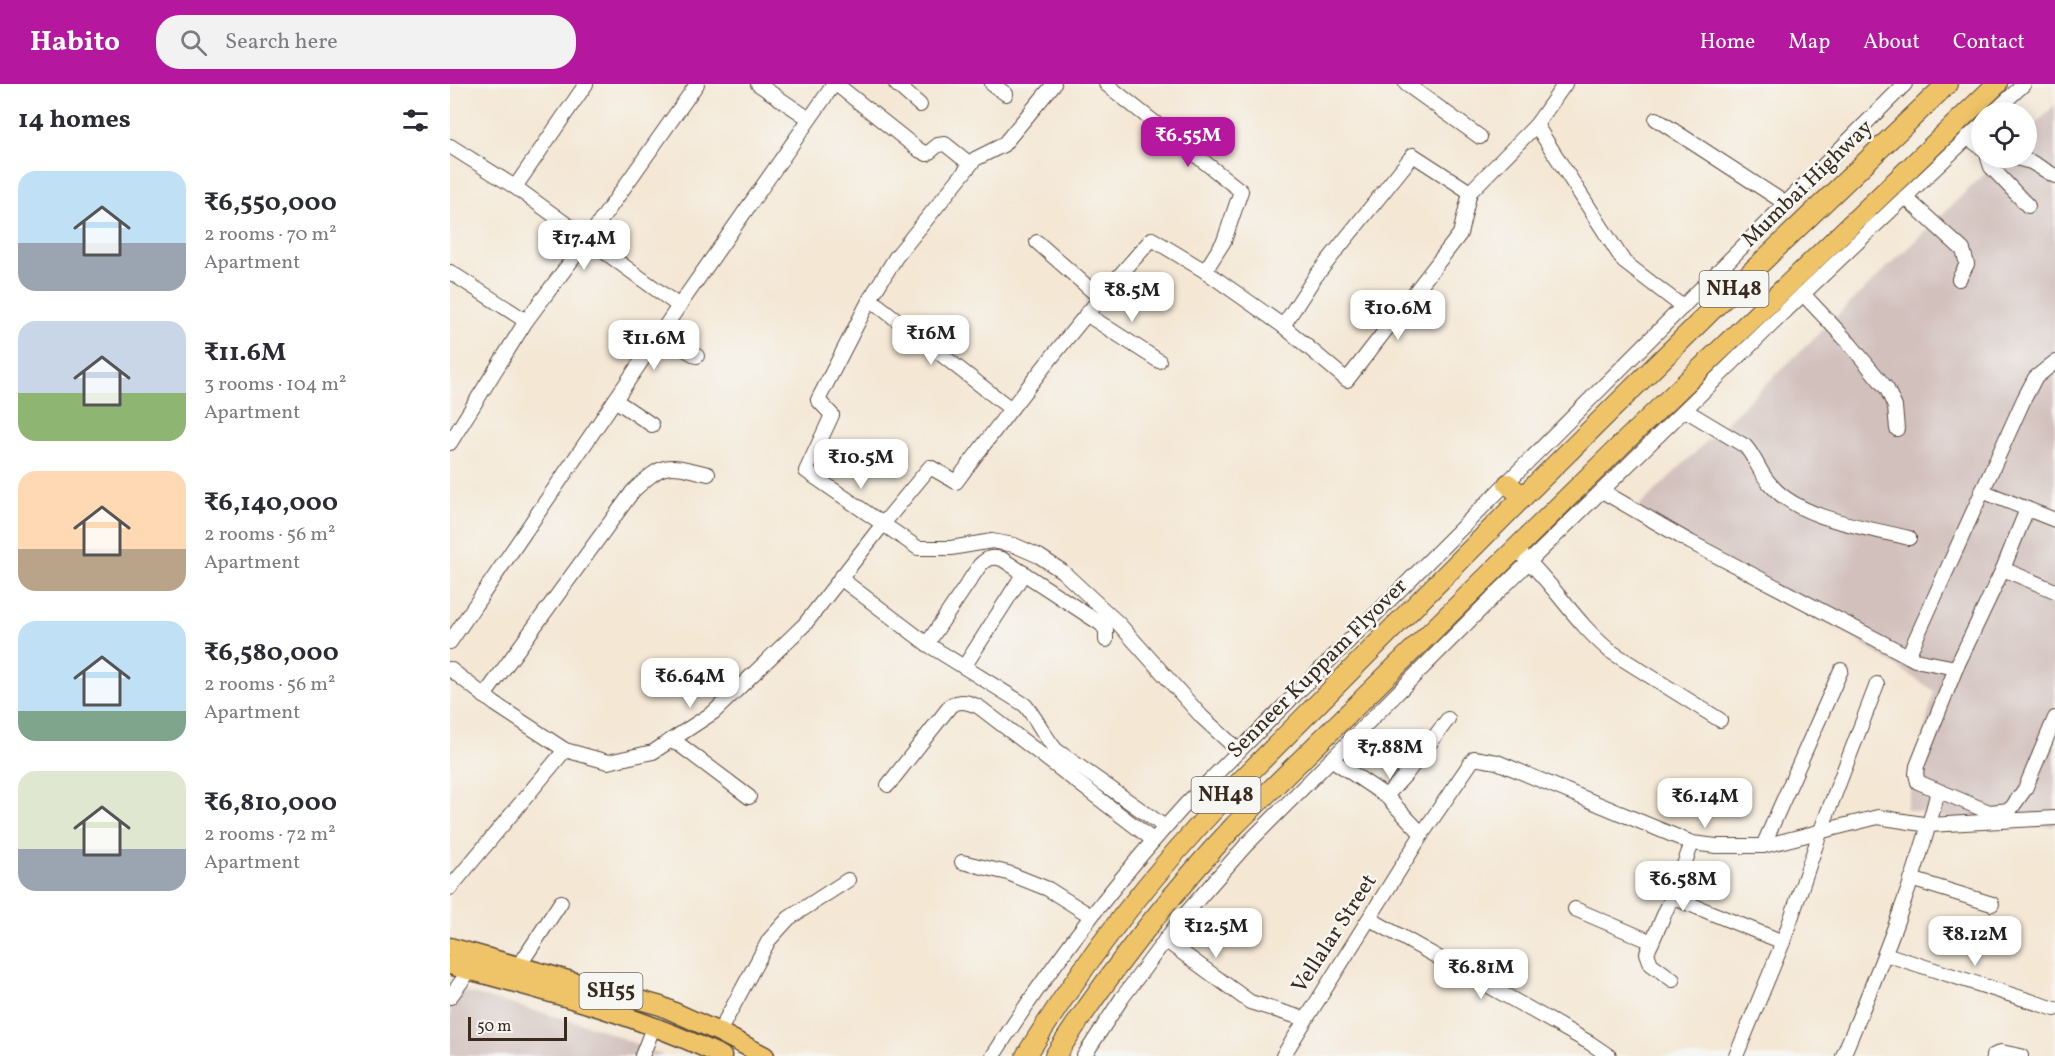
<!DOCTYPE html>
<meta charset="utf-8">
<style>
:root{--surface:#fff;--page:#f2f2f3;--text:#2b2b33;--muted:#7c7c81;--accent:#b5179e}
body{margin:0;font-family:Vollkorn,serif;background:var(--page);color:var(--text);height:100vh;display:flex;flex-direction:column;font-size:22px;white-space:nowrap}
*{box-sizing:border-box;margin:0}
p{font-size:20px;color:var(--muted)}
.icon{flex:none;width:33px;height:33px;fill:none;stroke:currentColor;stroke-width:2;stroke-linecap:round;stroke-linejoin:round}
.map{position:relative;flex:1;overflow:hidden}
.details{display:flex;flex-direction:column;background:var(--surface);width:450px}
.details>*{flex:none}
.controls{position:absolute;left:1521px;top:18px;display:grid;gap:12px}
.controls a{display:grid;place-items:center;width:66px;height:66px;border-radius:50%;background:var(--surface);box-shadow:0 3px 15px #0003;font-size:30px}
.scale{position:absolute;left:18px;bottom:15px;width:99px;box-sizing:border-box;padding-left:6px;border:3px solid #3b2a1e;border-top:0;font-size:16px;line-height:21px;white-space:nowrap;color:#3b2a1e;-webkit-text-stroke:4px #f6f6f2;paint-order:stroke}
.price{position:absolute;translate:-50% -51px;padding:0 14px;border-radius:12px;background:#fff;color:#222;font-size:20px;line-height:39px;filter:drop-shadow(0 2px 3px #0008)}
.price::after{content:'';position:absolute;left:50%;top:36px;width:18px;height:14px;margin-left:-9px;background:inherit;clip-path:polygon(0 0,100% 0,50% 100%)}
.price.on{background:var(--accent);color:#fff}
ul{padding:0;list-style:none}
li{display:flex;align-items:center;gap:18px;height:150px;padding:0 18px}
li span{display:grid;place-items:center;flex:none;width:168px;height:120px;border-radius:18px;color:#555}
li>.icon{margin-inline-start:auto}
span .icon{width:72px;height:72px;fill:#fffc;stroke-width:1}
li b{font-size:26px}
h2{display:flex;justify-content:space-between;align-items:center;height:72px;padding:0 18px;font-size:26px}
header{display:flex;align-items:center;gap:36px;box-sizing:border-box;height:84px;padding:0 30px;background:var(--accent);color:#fff}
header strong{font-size:28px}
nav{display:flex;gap:33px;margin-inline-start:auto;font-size:21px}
.search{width:420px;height:54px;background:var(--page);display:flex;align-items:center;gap:15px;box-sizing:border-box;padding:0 21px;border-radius:24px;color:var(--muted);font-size:22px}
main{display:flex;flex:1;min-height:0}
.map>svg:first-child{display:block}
.industrial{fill:#d1c0bc}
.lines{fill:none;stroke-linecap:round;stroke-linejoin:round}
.minor-casing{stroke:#574639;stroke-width:16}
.major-casing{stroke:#574639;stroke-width:21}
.highway-casing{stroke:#574639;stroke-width:22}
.minor{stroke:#fff;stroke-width:14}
.major{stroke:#efc469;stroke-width:18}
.highway{stroke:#efc469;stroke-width:20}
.labels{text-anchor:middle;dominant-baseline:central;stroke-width:5;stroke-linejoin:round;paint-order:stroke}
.shield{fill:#f6f6f2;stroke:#73675e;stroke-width:1.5}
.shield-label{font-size:21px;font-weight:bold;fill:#3b2a1e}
.street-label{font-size:22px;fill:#3b2a1e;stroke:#f6f6f2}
</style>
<header>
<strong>Habito</strong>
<div class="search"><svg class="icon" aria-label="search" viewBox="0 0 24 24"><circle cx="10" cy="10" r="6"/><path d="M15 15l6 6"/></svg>Search here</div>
<nav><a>Home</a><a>Map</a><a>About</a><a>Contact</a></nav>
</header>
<main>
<section class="details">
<h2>14 homes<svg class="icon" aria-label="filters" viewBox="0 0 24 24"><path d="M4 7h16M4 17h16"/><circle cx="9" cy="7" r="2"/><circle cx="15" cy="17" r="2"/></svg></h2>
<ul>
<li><span style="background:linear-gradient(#bfe0f5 60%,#9aa5b1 0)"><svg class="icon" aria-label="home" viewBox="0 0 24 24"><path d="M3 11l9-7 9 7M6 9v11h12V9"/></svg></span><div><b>₹6,550,000</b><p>2 rooms · 70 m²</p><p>Apartment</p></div></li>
<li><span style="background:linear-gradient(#c9d6e8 60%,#8fb573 0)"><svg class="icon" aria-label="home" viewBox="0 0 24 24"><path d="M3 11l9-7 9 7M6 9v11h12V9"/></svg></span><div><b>₹11.6M</b><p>3 rooms · 104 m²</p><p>Apartment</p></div></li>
<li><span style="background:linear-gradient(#ffd9b3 65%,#b9a48a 0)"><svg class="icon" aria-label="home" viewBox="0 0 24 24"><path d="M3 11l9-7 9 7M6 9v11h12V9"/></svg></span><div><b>₹6,140,000</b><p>2 rooms · 56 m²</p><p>Apartment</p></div></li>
<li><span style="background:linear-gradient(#bfe0f5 75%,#7fa58c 0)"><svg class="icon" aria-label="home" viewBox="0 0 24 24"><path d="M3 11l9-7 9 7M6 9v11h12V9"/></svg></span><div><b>₹6,580,000</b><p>2 rooms · 56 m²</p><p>Apartment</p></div></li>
<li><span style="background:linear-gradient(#dfe7d0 65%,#9aa5b1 0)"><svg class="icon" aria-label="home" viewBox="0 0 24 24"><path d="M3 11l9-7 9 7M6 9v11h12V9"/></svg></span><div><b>₹6,810,000</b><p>2 rooms · 72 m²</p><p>Apartment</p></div></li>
</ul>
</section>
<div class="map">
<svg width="1605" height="972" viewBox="0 0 1605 972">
<rect width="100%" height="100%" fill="#f6f6f2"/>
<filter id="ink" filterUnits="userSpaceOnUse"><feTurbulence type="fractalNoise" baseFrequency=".0167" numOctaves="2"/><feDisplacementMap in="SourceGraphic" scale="12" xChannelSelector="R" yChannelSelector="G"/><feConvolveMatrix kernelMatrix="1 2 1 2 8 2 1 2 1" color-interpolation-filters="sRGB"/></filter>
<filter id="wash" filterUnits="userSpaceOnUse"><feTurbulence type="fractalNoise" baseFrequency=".008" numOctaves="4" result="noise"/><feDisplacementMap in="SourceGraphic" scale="24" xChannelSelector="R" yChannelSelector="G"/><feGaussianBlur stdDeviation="1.35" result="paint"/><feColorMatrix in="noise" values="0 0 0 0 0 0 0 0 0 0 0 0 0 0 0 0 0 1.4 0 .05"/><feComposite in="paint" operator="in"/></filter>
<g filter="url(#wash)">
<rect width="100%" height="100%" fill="#f4e7d4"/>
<g class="industrial">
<polygon points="1605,21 1605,742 1529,743 1456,725 1484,607 1391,546 1180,431 1551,74 1576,74 1577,49"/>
<polygon points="0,904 148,944 214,972 0,972"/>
</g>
</g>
<g filter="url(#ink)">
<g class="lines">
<g class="minor-casing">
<g id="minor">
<polyline points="308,0 358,34"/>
<polyline points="386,0 469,66 477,70 488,61 495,60 520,80"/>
<polyline points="446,0 470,21"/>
<polyline points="542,0 556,10"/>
<path d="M604,0L553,61L525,75L446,173L420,215L368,316L382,331L356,387L433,440L480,383L506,398C568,314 632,232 702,155L755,187L833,242L865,193L963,71L1020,108L1086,41L1174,178L1233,223"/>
<polyline points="656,0 791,107 774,157 755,187"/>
<polyline points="956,0 1030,53"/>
<polyline points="1544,28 1574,0"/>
<polyline points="1206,35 1335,119"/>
<polyline points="1086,41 1115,0"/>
<polyline points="1517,53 1532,64"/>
<polyline points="0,62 65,103 229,222"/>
<polyline points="1538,74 1541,83 1578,122"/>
<polyline points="1566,74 1581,78 1605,92"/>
<polyline points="65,103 136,0"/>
<polyline points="1455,113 1513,166 1517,180 1509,195"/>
<polyline points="587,158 649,213"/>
<polyline points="0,188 76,237"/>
<polyline points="1353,210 1400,260 1437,305 1445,323 1447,345"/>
<polyline points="420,215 561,325"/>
<polyline points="636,230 709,277"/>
<polyline points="833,242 897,296 1010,150 1020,108"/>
<polyline points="209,251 247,272"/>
<polyline points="165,316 202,341"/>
<path d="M1235,326L1295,362C1306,374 1310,390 1321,401C1351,436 1416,443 1459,454"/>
<polyline points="0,359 76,237 137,156 247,0"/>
<polyline points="1152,407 1240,458 1458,572 1465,576 1506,584"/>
<polyline points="1532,407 1605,436"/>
<polyline points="1577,425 1553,485 1506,584 1467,682 1466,690 1468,698 1539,728 1560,726 1575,705 1605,634"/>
<path d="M1073,472C1105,502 1126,539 1160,567L1270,636"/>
<polyline points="1553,485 1605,507"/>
<path d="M390,494L477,560L575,621C587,635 594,652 606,666L715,743"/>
<polyline points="0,558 229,222 384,0"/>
<path d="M477,560L530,481C537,474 542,472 552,475L651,540L656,546V556"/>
<polyline points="1458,572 1574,315 1585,294 1605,278"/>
<polyline points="514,583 574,489"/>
<polyline points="0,585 45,620 115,666 158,678 203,668 264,628 355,540 433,440 468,464 501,464 542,457 564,461 589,472 612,487 668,539 752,633 789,667"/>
<path d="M34,612L183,407C215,377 217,380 258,390"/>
<polyline points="220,657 230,661 299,713"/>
<polyline points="881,675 936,712 972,750"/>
<path d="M438,701L501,621C512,616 518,618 529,623L703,756"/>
<polyline points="936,712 957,689 998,635"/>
<polyline points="1313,762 1391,586"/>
<polyline points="512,778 558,789 598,805 641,832"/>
<polyline points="1461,795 1542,820"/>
<polyline points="0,804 115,666"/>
<polyline points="1222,813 1333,858"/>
<polyline points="1125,825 1202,858"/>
<polyline points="920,835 1140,959 1159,972"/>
<polyline points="715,856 800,918 855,935"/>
<polyline points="1435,870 1605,925"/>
<polyline points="69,882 111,818"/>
<polyline points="1223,896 1201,880 1197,869 1222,813 1242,759"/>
<polyline points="0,913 20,886"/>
<polyline points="269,948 319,856 339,834 398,796"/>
<polyline points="192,972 204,941"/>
<path d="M543,972C600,882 664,799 736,720L1455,0"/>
<polyline points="634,972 672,914 731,835 796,761 1044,512 1353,210 1532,40"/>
<polyline points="833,972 972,750 1024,674 1047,678 1242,759 1266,762 1313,762 1428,733 1479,741 1605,734"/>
<polyline points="1286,972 1333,858 1371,746 1427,600"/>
<path d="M1393,972C1429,886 1465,798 1488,707"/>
<polyline points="1543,972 1551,968 1571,972"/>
</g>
</g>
<g class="major-casing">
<g id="major">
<polyline points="0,863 211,922 269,948 315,972"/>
<path d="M0,881C92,906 186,930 272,972"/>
</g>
</g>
<g class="highway-casing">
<g id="highway">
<polyline points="1058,400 1073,413"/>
<path d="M576,972C637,873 702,790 782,706L1073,413L1267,221L1497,0"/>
<path d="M605,972C658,890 718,813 785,741L1171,361L1547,0"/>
</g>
</g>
<use href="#minor" class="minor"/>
<use href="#major" class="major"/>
<use href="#highway" class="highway"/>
</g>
</g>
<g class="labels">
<g class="shield">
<rect x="1249.5" y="187" width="69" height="36" rx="4.5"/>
<rect x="741.5" y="693" width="69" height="36" rx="4.5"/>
<rect x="129.5" y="889" width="63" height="36" rx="4.5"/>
</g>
<g class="shield-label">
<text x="1284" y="205">NH48</text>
<text x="776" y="711">NH48</text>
<text x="161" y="907">SH55</text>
</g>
<g class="street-label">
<text transform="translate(1358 100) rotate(-44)">Mumbai Highway</text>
<text transform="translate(868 585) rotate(-45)">Senneer Kuppam Flyover</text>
<text transform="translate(885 850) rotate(-57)">Vellalar Street</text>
</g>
</g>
</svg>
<div class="controls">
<a><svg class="icon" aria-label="locate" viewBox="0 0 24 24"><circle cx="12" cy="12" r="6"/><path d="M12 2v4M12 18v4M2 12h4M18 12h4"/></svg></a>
</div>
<div class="scale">50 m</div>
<b class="price on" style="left:738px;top:84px">₹6.55M</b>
<b class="price" style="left:134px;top:187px">₹17.4M</b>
<b class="price" style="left:682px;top:239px">₹8.5M</b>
<b class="price" style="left:948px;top:257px">₹10.6M</b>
<b class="price" style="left:481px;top:282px">₹16M</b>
<b class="price" style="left:204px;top:287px">₹11.6M</b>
<b class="price" style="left:411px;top:406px">₹10.5M</b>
<b class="price" style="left:240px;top:625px">₹6.64M</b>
<b class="price" style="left:940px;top:696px">₹7.88M</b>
<b class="price" style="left:1255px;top:745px">₹6.14M</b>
<b class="price" style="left:1233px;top:828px">₹6.58M</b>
<b class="price" style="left:766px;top:875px">₹12.5M</b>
<b class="price" style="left:1525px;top:883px">₹8.12M</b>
<b class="price" style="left:1031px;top:916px">₹6.81M</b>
</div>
</main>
